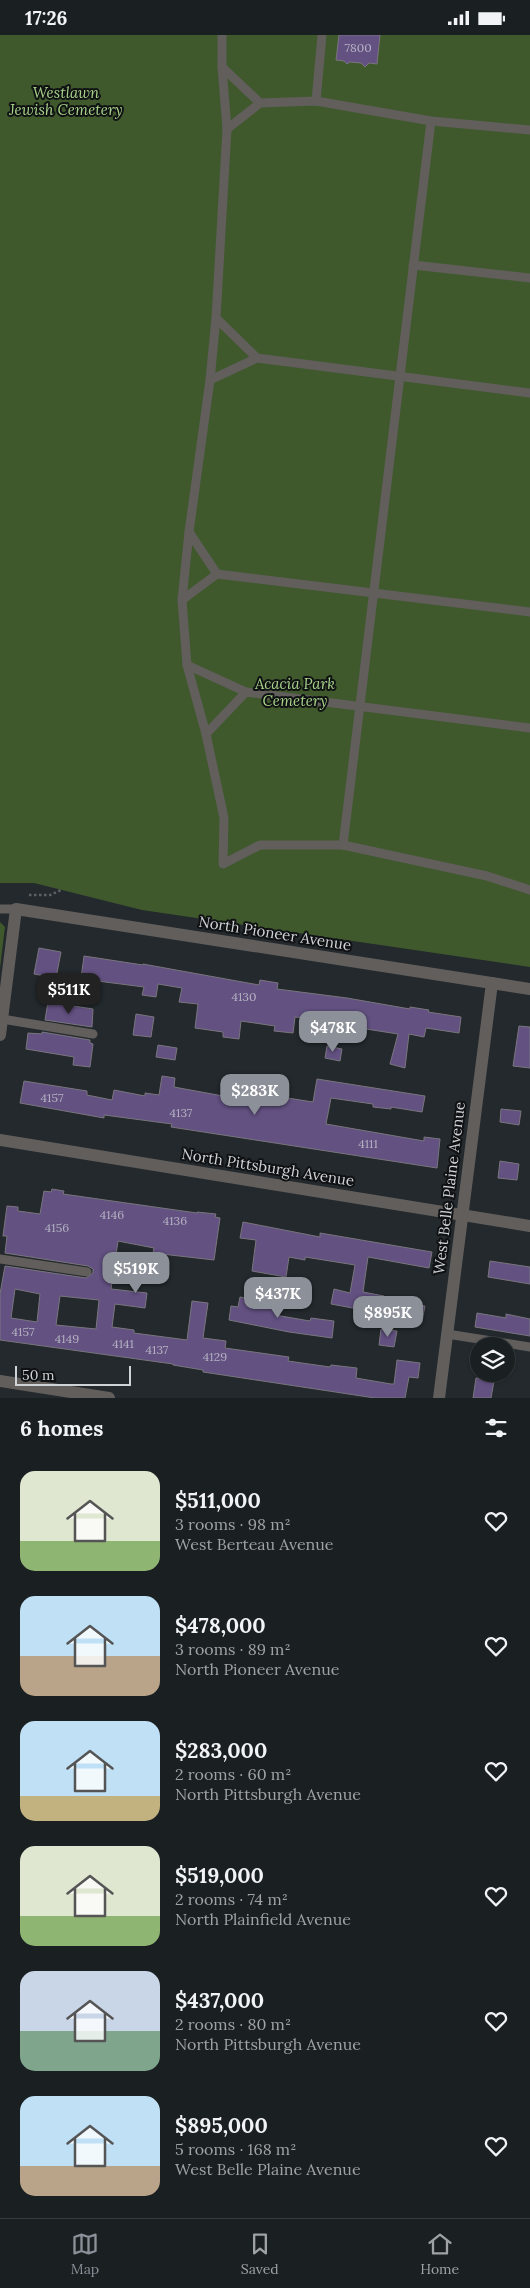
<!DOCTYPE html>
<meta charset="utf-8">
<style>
:root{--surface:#1a1f22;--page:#23272a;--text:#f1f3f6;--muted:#9fa2a5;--line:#383d40;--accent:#8c9099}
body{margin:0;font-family:Lora,serif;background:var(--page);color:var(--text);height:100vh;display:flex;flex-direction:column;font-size:19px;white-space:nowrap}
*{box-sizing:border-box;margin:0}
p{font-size:16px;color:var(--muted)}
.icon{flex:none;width:28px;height:28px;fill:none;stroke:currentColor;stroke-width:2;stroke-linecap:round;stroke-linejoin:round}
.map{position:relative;height:1363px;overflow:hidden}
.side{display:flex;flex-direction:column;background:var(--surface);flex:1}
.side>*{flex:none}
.fabs{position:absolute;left:470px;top:1302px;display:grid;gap:10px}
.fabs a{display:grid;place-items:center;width:45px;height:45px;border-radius:50%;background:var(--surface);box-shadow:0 1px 4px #0004,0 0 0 1px var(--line);font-size:25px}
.scale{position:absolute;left:15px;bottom:12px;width:116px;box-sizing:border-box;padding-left:5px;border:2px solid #cfd3d6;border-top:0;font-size:14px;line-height:18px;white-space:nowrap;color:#cfd3d6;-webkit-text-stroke:4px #0f1113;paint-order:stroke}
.price{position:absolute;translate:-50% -42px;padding:0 11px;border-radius:10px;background:var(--accent);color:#fff;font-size:16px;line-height:32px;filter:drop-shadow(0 1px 2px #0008)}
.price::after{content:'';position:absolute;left:50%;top:30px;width:15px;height:11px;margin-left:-8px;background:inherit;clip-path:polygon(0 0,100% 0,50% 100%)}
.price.current{background:#222;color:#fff}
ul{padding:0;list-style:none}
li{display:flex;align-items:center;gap:15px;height:125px;padding:0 20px}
li span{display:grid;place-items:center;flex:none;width:140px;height:100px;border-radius:15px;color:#555}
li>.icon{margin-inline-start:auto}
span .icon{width:60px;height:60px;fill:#fffc;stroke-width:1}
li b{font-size:21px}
h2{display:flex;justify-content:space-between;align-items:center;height:60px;padding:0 20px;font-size:21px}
.status{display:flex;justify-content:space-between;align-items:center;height:35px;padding:0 25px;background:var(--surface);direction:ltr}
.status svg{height:14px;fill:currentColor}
.menu{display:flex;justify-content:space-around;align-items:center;height:70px;border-top:1px solid var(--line);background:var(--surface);font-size:14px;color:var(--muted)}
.menu a{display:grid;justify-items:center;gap:2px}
.menu .current{color:var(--accent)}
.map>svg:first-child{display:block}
.green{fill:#3f592c}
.building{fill:#635182;stroke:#79767d;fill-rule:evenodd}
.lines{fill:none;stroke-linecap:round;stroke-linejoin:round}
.path{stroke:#5c6165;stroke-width:2.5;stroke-dasharray:2.5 2.5;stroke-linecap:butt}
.service{stroke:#615e5c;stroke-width:9}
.minor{stroke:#615e5c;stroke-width:12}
.labels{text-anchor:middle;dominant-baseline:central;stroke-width:4;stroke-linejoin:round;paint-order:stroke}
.number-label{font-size:12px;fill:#b4b2c1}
.park-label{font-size:15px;font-style:italic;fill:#a7d288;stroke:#0f1113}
.street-label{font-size:15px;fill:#cfd3d6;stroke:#0f1113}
</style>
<div class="status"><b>17:26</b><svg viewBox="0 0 49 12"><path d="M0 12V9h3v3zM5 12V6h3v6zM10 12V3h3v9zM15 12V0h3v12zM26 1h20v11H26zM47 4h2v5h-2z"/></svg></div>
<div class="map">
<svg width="530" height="1363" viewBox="0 0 530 1363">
<rect width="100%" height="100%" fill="#23292d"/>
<g class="green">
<polygon points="0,0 530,0 530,932 142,875 34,848 0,848"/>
<polygon points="0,887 5,892 0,933"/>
</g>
<g class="building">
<polygon points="339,0 380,0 377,29 369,28 365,32 361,28 350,27 347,29 344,26 336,25"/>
<polygon points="39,913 61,917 56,943 34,939"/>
<polygon points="84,921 143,930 143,929 259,950 260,945 278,948 277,954 347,963 410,974 410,972 429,975 428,977 461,982 459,998 426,993 424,1002 409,999 405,1033 390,1029 398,999 347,991 347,988 295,982 293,998 274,996 275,991 241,986 239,1004 223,1002 223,997 195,993 198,969 179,967 182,953 158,949 156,962 142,960 144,952 82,944 81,943"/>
<polygon points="48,967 93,974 92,992 45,985"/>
<polygon points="136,979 154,982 151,1002 133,1000"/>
<polygon points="519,991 530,992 530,1033 513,1031"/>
<polygon points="42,997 90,1005 90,1008 93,1009 90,1032 73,1030 74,1022 26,1014 28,998 42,999"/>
<polygon points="158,1010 177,1013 175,1025 156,1022"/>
<polygon points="327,1011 342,1014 340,1026 325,1023"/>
<polygon points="162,1041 175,1043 174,1052 223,1061 224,1053 313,1067 317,1044 425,1061 422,1077 391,1072 391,1074 373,1072 373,1069 331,1063 326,1089 424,1106 424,1102 440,1104 437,1133 171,1092 172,1089 104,1080 104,1083 20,1068 24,1046 87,1056 87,1060 112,1065 114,1055 145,1061 145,1058 159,1060"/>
<polygon points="501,1074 521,1076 519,1090 500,1087"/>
<polygon points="500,1126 519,1129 517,1145 498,1143"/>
<path d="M52,1154L64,1156L63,1159L197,1178V1177L216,1179L215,1182L220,1183L214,1225L153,1218L154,1213L118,1206L111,1254L147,1258L145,1273L115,1269L112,1292L134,1295V1298L187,1305L192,1266L208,1268L203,1303L226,1306L225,1313L289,1322L288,1326L330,1332L331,1330L357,1333L356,1343L391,1349H394L397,1325L420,1328L418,1343L409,1342L405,1363H375L203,1337V1335L173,1330V1329L0,1305V1259L5,1231L86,1243L93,1238V1234L88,1231L5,1218L7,1201H3L7,1171L18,1172V1176L40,1179L44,1156L51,1157ZM15,1254L40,1259L37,1287L11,1283ZM60,1261L99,1265L96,1294L56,1290Z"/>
<polygon points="243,1187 320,1202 320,1198 432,1217 429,1233 368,1222 363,1257 384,1261 380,1278 331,1269 334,1254 350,1258 355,1230 305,1222 305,1225 289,1222 286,1242 252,1236 256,1205 240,1203"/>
<polygon points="490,1226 530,1232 530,1249 488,1242"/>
<polygon points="240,1262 277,1268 275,1280 310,1286 311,1283 334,1286 332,1303 289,1297 229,1285 231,1271 238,1272"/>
<polygon points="409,1268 425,1271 422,1286 406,1283"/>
<polygon points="477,1278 506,1283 506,1279 530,1284 530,1301 475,1292"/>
<polygon points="381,1294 397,1296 394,1312 379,1310"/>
<polygon points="476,1343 494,1346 491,1363 473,1363"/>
</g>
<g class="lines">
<polyline class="path" points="29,860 50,860 61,855"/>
<g class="service">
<polyline points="222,0 222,32 227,94 216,283 210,345 189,497 182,565 187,630 206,699 224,783 223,829 260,810 343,810 487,841 530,855"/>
<polyline points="222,32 260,68 316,66 431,86 530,95"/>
<polyline points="316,66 322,0"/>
<polyline points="227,94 260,68"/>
<polyline points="413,230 530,243"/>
<polyline points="216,283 257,323 530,358"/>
<polyline points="210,345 257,323"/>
<polyline points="189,497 217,539"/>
<polyline points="182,565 217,539 530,577"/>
<polyline points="187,630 246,657"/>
<polyline points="206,699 246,657 530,693"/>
<polyline points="343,810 431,86"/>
<polyline points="0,874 16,874"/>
<polyline points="2,984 93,999"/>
<polyline points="0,1224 87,1237"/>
<polyline points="447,1299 530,1312"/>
</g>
<g class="minor">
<polyline points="0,1000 16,874 530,954"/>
<polyline points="0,1105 530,1191"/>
<polyline points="0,1346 109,1363"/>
<polyline points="439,1363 492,948"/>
</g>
</g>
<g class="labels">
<g class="number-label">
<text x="358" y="12">7800</text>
<text x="244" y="961">4130</text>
<text x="52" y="1062">4157</text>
<text x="181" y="1077">4137</text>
<text x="368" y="1108">4111</text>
<text x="112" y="1179">4146</text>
<text x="175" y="1185">4136</text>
<text x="57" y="1192">4156</text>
<text x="23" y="1296">4157</text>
<text x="67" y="1303">4149</text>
<text x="123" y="1308">4141</text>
<text x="157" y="1314">4137</text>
<text x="215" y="1321">4129</text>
</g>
<g class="park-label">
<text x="66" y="57">Westlawn<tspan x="66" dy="17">Jewish Cemetery</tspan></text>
<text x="295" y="648">Acacia Park<tspan x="295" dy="17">Cemetery</tspan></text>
</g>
<g class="street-label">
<text transform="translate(275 898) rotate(9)">North Pioneer Avenue</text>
<text transform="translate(268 1132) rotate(9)">North Pittsburgh Avenue</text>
<text transform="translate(449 1153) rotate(-83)">West Belle Plaine Avenue</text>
</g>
</g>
</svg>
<div class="fabs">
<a><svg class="icon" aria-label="layers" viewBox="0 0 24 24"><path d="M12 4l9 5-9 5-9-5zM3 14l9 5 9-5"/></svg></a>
</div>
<div class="scale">50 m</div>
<b class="price current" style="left:69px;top:980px">$511K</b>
<b class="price" style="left:333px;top:1018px">$478K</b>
<b class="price" style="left:255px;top:1081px">$283K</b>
<b class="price" style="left:136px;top:1259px">$519K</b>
<b class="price" style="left:278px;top:1284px">$437K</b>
<b class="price" style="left:388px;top:1303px">$895K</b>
</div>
<section class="side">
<h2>6 homes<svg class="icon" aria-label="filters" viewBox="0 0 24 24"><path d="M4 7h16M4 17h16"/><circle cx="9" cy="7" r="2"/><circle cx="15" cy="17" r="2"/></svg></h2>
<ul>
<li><span style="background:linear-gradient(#dfe7d0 70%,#8fb573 0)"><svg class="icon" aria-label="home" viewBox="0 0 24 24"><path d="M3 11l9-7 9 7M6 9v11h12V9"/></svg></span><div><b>$511,000</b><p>3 rooms · 98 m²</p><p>West Berteau Avenue</p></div><svg class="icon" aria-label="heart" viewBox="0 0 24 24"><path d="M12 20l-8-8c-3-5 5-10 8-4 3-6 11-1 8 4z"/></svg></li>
<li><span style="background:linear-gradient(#bfe0f5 60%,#b9a48a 0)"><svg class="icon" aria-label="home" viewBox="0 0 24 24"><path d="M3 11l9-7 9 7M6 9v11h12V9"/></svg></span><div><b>$478,000</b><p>3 rooms · 89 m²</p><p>North Pioneer Avenue</p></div><svg class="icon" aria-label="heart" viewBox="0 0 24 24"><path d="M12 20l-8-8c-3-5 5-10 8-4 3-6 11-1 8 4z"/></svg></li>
<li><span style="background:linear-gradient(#bfe0f5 75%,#c2b280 0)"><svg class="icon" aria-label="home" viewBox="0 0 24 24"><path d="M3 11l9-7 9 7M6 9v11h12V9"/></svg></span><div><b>$283,000</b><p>2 rooms · 60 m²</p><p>North Pittsburgh Avenue</p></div><svg class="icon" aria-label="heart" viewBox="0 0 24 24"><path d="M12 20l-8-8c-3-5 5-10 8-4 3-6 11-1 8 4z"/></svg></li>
<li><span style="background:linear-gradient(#dfe7d0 70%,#8fb573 0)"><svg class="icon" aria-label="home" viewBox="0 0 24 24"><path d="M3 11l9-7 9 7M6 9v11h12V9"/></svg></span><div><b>$519,000</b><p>2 rooms · 74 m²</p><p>North Plainfield Avenue</p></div><svg class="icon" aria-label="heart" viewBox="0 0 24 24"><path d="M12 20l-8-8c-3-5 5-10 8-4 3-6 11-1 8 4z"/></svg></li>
<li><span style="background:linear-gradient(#c9d6e8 60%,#7fa58c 0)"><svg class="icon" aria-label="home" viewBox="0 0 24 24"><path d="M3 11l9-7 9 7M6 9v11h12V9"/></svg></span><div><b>$437,000</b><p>2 rooms · 80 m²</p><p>North Pittsburgh Avenue</p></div><svg class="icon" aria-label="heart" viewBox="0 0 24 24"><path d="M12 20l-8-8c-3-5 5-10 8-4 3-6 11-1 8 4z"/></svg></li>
<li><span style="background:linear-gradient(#bfe0f5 70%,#b9a48a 0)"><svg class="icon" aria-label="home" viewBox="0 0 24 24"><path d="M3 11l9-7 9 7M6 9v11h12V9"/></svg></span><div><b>$895,000</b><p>5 rooms · 168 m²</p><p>West Belle Plaine Avenue</p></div><svg class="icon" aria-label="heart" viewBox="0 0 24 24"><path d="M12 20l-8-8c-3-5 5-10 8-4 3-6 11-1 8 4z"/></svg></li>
</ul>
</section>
<nav class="menu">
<a class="current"><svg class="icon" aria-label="map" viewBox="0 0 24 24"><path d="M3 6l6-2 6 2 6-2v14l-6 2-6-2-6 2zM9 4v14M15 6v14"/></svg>Map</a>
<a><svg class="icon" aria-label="saved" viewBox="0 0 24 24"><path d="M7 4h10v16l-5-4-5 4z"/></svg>Saved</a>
<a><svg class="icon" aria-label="home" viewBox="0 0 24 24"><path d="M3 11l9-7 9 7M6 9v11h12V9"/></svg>Home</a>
</nav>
